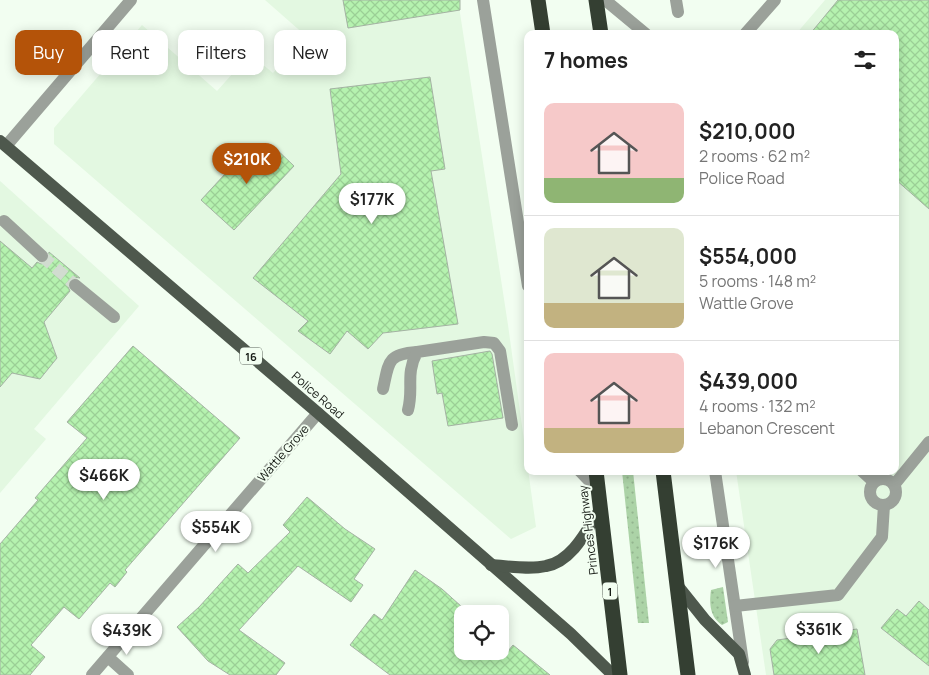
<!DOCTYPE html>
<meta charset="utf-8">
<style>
:root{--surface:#fff;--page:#f2f2f2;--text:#222;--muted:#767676;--line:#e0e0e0;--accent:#b45309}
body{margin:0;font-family:Manrope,sans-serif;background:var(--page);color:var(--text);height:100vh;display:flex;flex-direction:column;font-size:19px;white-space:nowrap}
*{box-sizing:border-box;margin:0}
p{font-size:16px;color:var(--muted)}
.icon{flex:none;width:28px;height:28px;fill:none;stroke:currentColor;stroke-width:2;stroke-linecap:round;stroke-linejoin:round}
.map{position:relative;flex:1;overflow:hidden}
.details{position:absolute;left:524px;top:30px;width:375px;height:445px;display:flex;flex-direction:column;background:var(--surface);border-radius:10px;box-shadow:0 2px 12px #0003}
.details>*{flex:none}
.top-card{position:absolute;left:15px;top:30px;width:434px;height:45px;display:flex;gap:10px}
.fabs{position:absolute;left:454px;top:605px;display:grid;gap:10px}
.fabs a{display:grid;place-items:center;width:55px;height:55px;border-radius:10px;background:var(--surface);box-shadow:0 2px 12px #0003;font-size:25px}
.price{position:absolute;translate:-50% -42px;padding:0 11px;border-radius:18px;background:#fff;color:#222;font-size:16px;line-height:32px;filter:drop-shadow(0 1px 2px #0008)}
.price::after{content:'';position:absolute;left:50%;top:30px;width:15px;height:11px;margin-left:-8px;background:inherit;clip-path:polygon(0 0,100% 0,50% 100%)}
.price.selected{background:var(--accent);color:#fff}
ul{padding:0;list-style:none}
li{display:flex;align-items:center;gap:15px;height:125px;padding:0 20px}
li+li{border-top:1px solid var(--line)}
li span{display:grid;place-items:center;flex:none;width:140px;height:100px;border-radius:10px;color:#555}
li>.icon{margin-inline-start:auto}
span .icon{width:60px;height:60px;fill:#fffc;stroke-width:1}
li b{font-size:21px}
h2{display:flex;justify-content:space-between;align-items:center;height:60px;padding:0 20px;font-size:21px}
.pill{padding:0 18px;border-radius:10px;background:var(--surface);box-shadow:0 2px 12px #0003;font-size:18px;line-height:45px}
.pill.selected{background:var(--accent);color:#fff}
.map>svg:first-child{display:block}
.built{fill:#e3f8e1}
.grass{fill:url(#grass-dots)}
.building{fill:url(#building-cross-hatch);stroke:#a4b2a3}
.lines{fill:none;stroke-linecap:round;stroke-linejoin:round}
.minor-tunnel{stroke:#d1dcd0;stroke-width:12;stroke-dasharray:12 6;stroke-linecap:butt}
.minor{stroke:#9ba19a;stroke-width:12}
.major{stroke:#4e584d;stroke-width:12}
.highway{stroke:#343f32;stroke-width:15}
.labels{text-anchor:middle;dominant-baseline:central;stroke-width:4;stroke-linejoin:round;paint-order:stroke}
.shield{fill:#f2fef1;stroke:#596058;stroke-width:1}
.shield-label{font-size:11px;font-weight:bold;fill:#171c16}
.street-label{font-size:12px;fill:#171c16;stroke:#f2fef1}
</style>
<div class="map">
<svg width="929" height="675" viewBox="0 0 929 675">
<defs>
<pattern id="grass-dots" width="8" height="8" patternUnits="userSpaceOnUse" patternTransform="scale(1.25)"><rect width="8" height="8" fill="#acd3a7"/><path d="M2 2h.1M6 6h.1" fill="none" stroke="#93b58f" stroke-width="1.8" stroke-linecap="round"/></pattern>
<pattern id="building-cross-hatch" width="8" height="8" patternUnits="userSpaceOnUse" patternTransform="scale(1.25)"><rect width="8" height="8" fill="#b5f2af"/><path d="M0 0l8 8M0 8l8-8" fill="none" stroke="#9bcf96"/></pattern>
</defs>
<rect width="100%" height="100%" fill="#f2fef1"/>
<g class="built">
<polygon points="265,0 458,0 508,325 536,527 511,539 54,144 54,128 142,25 217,91 250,54 273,73 306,36"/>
<polygon points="825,0 929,0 929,675 766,675 736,471 895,471 895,34 796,34"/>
<polygon points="0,181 139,306 34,429 46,439 0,493"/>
</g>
<g class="grass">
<polygon points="622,471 633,471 649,623 638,623"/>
<path d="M723,587L728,622L722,625C710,617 709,604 711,590Z"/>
</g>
<g class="building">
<polygon points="343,0 460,0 460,10 348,28"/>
<polygon points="838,0 929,0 929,209 895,179 895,34 810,34"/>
<polygon points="430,77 445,169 431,171 458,324 383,333 368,349 347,331 330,354 298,331 308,321 253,278 341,174 330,89"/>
<polygon points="272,145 294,166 234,230 201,200 248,149 259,158"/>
<polygon points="0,241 32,268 37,262 41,264 48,262 49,252 80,278 73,277 69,280 67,284 70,291 44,322 57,358 40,379 12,373 0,387"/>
<polygon points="133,346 240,438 125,570 127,572 115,587 110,583 79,619 64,607 31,645 45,657 30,675 0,675 0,544 38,500 35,498 87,438 67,422"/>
<polygon points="490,351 492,354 503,418 448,426 442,393 437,394 432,361"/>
<polygon points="307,497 345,529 375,549 354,579 363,585 351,602 298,566 239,630 285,663 276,675 230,675 208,661 177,627 199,607 238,564 248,573 290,532 283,525"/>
<polygon points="415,570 442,589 462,607 462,651 508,651 513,645 550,675 390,675 350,645 374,614 382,620"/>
<polygon points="919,601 929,610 929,666 881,628 897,609 906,616"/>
<polygon points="857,629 865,675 774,675 770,649 777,640"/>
</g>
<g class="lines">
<polyline class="minor-tunnel" points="42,256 75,285"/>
<g class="minor">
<polyline points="483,0 528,286"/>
<polyline points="605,0 646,34"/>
<polyline points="676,0 678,12"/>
<polyline points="745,34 775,0"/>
<polyline points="6,146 131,0"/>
<polyline points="4,221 42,256"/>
<polyline points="75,285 114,317"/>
<path d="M383,389C389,362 387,354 417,352"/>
<path d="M408,410C414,387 405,375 417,352L484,342L494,343L500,351L512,425"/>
<polyline points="580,471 598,490"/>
<polyline points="715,471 743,662"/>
<polyline points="862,471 874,482"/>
<circle cx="883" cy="492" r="13"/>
<polyline points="894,485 929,442"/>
<polyline points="735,606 838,595 882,537 884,505"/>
<polyline points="108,657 128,675"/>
<polyline points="92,675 318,413"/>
</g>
<g class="major">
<polyline points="0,141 318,413 571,634 613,675"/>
<path d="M491,565C508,566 529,570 546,566C573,561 588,528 601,508"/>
<polyline points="677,585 705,620 739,654 745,675"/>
</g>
<g class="highway">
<polyline points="538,0 543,34"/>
<polyline points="596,0 601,34"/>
<polyline points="596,471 620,675"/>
<polyline points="663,471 688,675"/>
</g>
</g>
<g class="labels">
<g class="shield">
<rect x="240" y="347.5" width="22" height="17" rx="4"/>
<rect x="602.5" y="582.5" width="15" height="17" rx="4"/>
</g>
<g class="shield-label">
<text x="251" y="356">16</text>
<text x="610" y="591">1</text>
</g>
<g class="street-label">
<text transform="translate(318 395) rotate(41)">Police Road</text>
<text transform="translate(283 453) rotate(-49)">Wattle Grove</text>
<text transform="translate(588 530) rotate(-97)">Princes Highway</text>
</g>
</g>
</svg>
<div class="fabs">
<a><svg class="icon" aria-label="locate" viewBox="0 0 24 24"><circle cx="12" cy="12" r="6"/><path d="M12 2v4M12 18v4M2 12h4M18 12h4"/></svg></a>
</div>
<b class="price selected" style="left:247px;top:185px">$210K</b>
<b class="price" style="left:372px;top:225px">$177K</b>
<b class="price" style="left:104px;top:501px">$466K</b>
<b class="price" style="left:216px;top:553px">$554K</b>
<b class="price" style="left:716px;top:569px">$176K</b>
<b class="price" style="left:819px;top:655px">$361K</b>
<b class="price" style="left:127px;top:656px">$439K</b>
<div class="top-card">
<a class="pill selected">Buy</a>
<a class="pill">Rent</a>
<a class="pill">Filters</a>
<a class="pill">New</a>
</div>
<section class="details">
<h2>7 homes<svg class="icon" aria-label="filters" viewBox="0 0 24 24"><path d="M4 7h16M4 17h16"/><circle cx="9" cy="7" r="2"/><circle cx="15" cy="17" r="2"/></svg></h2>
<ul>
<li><span style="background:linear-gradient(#f6c9c9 75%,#8fb573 0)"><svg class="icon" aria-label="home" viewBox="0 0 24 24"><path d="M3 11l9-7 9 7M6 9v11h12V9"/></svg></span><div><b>$210,000</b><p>2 rooms · 62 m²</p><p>Police Road</p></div></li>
<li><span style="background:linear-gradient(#dfe7d0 75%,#c2b280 0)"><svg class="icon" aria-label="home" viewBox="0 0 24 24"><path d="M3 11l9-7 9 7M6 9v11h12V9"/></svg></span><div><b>$554,000</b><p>5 rooms · 148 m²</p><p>Wattle Grove</p></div></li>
<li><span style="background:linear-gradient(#f6c9c9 75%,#c2b280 0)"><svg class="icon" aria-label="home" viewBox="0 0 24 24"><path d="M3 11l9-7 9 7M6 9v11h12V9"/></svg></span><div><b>$439,000</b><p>4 rooms · 132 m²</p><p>Lebanon Crescent</p></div></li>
</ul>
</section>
</div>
